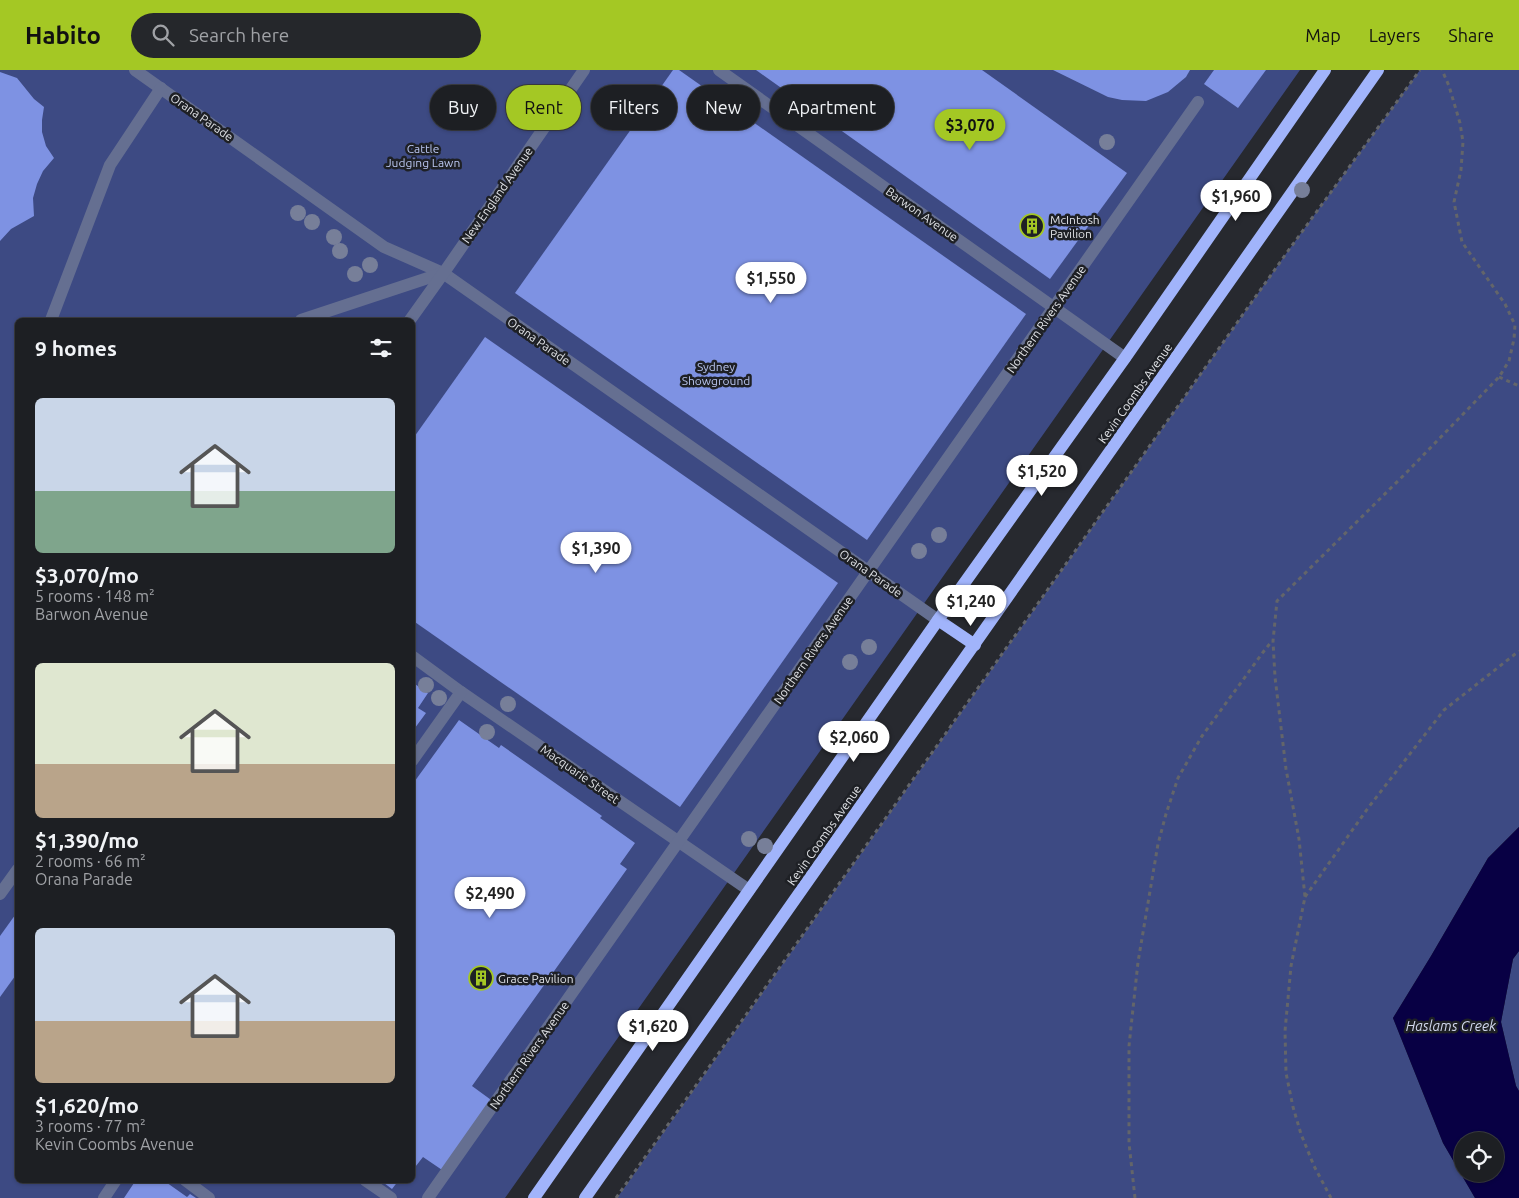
<!DOCTYPE html>
<meta charset="utf-8">
<style>
:root{--surface:#1d1f23;--page:#25272b;--text:#f1f3f6;--muted:#a0a2a6;--line:#3b3d41;--accent:#a4c824}
body{margin:0;font-family:Ubuntu,sans-serif;background:var(--page);color:var(--text);height:100vh;display:flex;flex-direction:column;font-size:19px;white-space:nowrap}
*{box-sizing:border-box;margin:0}
p{font-size:16px;color:var(--muted)}
.icon{flex:none;width:28px;height:28px;fill:none;stroke:currentColor;stroke-width:2;stroke-linecap:round;stroke-linejoin:round}
.map{position:relative;flex:1;overflow:hidden}
.drawer{position:absolute;left:15px;top:248px;width:400px;height:865px;display:flex;flex-direction:column;background:var(--surface);border-radius:8px;box-shadow:0 1px 4px #0004,0 0 0 1px var(--line)}
.drawer>*{flex:none}
.top-card{position:absolute;left:430px;top:15px;width:475px;height:45px;display:flex;gap:10px}
.fabs{position:absolute;left:1454px;top:1062px;display:grid;gap:10px}
.fabs a{display:grid;place-items:center;width:50px;height:50px;border-radius:50%;background:var(--surface);box-shadow:0 1px 4px #0004,0 0 0 1px var(--line);font-size:25px}
.price{position:absolute;translate:-50% -42px;padding:0 11px;border-radius:18px;background:#fff;color:#222;font-size:16px;line-height:32px;filter:drop-shadow(0 1px 2px #0008)}
.price::after{content:'';position:absolute;left:50%;top:30px;width:15px;height:11px;margin-left:-8px;background:inherit;clip-path:polygon(0 0,100% 0,50% 100%)}
.price.on{background:var(--accent);color:#111}
ul{padding:0;list-style:none}
li{display:grid;align-content:center;gap:10px;height:265px;padding:0 20px}
li span{display:grid;place-items:center;height:155px;border-radius:8px;color:#555}
li>.icon{margin-inline-start:auto}
span .icon{width:90px;height:90px;fill:#fffc;stroke-width:1}
li b{font-size:21px}
h2{display:flex;justify-content:space-between;align-items:center;height:60px;padding:0 20px;font-size:21px}
.chip{padding:0 18px;border-radius:22px;background:var(--surface);box-shadow:0 1px 4px #0004,0 0 0 1px var(--line);font-size:18px;line-height:45px}
.chip.on{background:var(--accent);color:#111}
header{display:flex;align-items:center;gap:30px;box-sizing:border-box;height:70px;padding:0 25px;background:var(--accent);color:#111}
header strong{font-size:24px}
nav{display:flex;gap:28px;margin-inline-start:auto;font-size:18px}
.search{width:350px;height:45px;background:var(--page);display:flex;align-items:center;gap:12px;box-sizing:border-box;padding:0 18px;border-radius:28px;color:var(--muted);font-size:19px}
.map>svg:first-child{display:block}
.green{fill:#3d4a83;fill-rule:evenodd}
.water{fill:#080044;fill-rule:evenodd}
.building{fill:#7e92e3}
.lines{fill:none;stroke-linecap:round;stroke-linejoin:round}
.path{stroke:#63656a;stroke-width:3;stroke-dasharray:4 4;stroke-linecap:butt}
.minor{stroke:#656f91;stroke-width:12}
.major{stroke:#a1b4fb;stroke-width:12}
.tree{fill:#777f99}
.labels{text-anchor:middle;dominant-baseline:central;stroke-width:5;stroke-linejoin:round;paint-order:stroke}
.street-label{font-size:12px;fill:#dfe1e5;stroke:#1e2025}
.park-label{font-size:12px;fill:#b9c5ef;stroke:#1e2025}
.poi-label{font-size:12px;fill:#dfe1e5;stroke:#1e2025;text-anchor:start}
.water-label{font-size:14px;font-style:italic;fill:#d2d8ee;stroke:#1e2025}
</style>
<header>
<strong>Habito</strong>
<div class="search"><svg class="icon" aria-label="search" viewBox="0 0 24 24"><circle cx="10" cy="10" r="6"/><path d="M15 15l6 6"/></svg>Search here</div>
<nav><a>Map</a><a>Layers</a><a>Share</a></nav>
</header>
<div class="map">
<svg width="1519" height="1128" viewBox="0 0 1519 1128">
<rect width="100%" height="100%" fill="#27292f"/>
<g class="green">
<path d="M0,0H1300L505,1128H0ZM18,250H412V1110H18Z"/>
<polygon points="1420,0 1519,0 1519,757 1488,788 1431,886 1393,948 1443,1073 1475,1128 617,1128 1288,181"/>
<polygon points="1519,881 1519,1021 1516,1016 1501,952 1513,889"/>
</g>
<path class="water" d="M1519,757V881L1513,889L1501,952L1516,1016L1519,1021V1128H1475L1443,1073L1393,948L1431,886L1488,788ZM1462,1071H1495V1104H1462Z"/>
<g class="building">
<polygon points="673,0 679,0 1026,244 867,470 515,223"/>
<polygon points="756,0 982,0 1127,103 1050,209"/>
<polygon points="1053,0 1190,0 1186,7 1168,22 1146,31 1122,30 1108,27"/>
<polygon points="1214,0 1266,0 1238,38 1204,14"/>
<polygon points="0,2 17,8 34,29 44,37 42,50 42,62 46,76 54,88 43,101 37,114 33,128 34,146 11,159 0,171"/>
<polygon points="485,267 838,513 680,737 412,550 412,370"/>
<polygon points="412,612 428,623 418,638 426,643 412,662"/>
<polygon points="459,650 499,678 501,675 602,746 600,748 635,773 620,794 627,799 472,1016 498,1035 448,1104 423,1087 412,1101 412,715"/>
<polygon points="18,841 18,902 0,927 0,866"/>
<polygon points="136,1110 163,1110 187,1127 190,1124 196,1128 124,1128"/>
<polygon points="380,1110 399,1110 392,1119"/>
</g>
<g class="lines">
<g class="path">
<polyline points="1499,307 1519,316"/>
<polyline points="1305,827 1368,738 1444,640 1519,581"/>
<polyline points="616,1128 1288,181 1420,0"/>
<polyline points="1135,1128 1129,1073 1129,976 1138,892 1158,774 1166,744 1178,708 1202,666 1264,581 1272,571"/>
<polyline points="1331,1128 1314,1096 1301,1064 1293,1037 1286,1003 1285,961 1291,896 1305,827 1299,769 1286,699 1275,607 1273,571 1277,531 1407,402 1499,307 1509,291 1514,269 1515,255 1505,234 1462,172 1454,132 1461,100 1463,72 1460,53 1449,16 1442,0"/>
</g>
<g class="minor">
<polyline points="135,0 384,177 443,203 938,550"/>
<polyline points="719,0 1125,288"/>
<polyline points="51,250 110,95 161,18"/>
<polyline points="301,250 443,203"/>
<polyline points="410,250 445,201 584,0"/>
<polyline points="412,586 461,622 749,820"/>
<polyline points="412,691 461,622"/>
<polyline points="0,824 18,799"/>
<polyline points="185,1110 209,1128"/>
<polyline points="365,1110 391,1128"/>
<polyline points="104,1128 116,1110"/>
<polyline points="428,1128 1198,32"/>
</g>
<g class="major">
<polyline points="938,550 975,575"/>
<polyline points="534,1128 938,550 1125,288 1325,0"/>
<polyline points="585,1128 1378,0"/>
</g>
</g>
<g class="tree">
<circle cx="1107" cy="72" r="8"/>
<circle cx="1302" cy="120" r="8"/>
<circle cx="298" cy="143" r="8"/>
<circle cx="312" cy="152" r="8"/>
<circle cx="334" cy="167" r="8"/>
<circle cx="340" cy="181" r="8"/>
<circle cx="370" cy="195" r="8"/>
<circle cx="355" cy="204" r="8"/>
<circle cx="939" cy="465" r="8"/>
<circle cx="919" cy="481" r="8"/>
<circle cx="869" cy="577" r="8"/>
<circle cx="850" cy="592" r="8"/>
<circle cx="426" cy="615" r="8"/>
<circle cx="439" cy="628" r="8"/>
<circle cx="508" cy="634" r="8"/>
<circle cx="487" cy="662" r="8"/>
<circle cx="749" cy="769" r="8"/>
<circle cx="765" cy="776" r="8"/>
</g>
<defs>
<g id="building-ring" transform="scale(1.25)"><circle r="9.5" fill="#1e2025" stroke="#a4c824" stroke-width="1.5"/><path d="M-4-6H4V6H1V3H-1V6H-4ZM-2.5-4.3h1.7v1.8h-1.7ZM.8-4.3h1.7v1.8H.8ZM-2.5-1h1.7V.8h-1.7ZM.8-1h1.7V.8H.8Z" fill="#a4c824"/></g>
</defs>
<g fill-rule="evenodd">
<use href="#building-ring" x="1032" y="156"/>
<use href="#building-ring" x="481" y="908"/>
</g>
<g class="labels">
<g class="street-label">
<text transform="translate(202 47) rotate(35)">Orana Parade</text>
<text transform="translate(497 125) rotate(-55)">New England Avenue</text>
<text transform="translate(922 144) rotate(35)">Barwon Avenue</text>
<text transform="translate(1046 249) rotate(-55)">Northern Rivers Avenue</text>
<text transform="translate(539 271) rotate(35)">Orana Parade</text>
<text transform="translate(1135 323) rotate(-55)">Kevin Coombs Avenue</text>
<text transform="translate(871 503) rotate(35)">Orana Parade</text>
<text transform="translate(813 580) rotate(-55)">Northern Rivers Avenue</text>
<text transform="translate(580 704) rotate(35)">Macquarie Street</text>
<text transform="translate(824 765) rotate(-55)">Kevin Coombs Avenue</text>
<text transform="translate(529 985) rotate(-55)">Northern Rivers Avenue</text>
</g>
<g class="park-label">
<text x="423" y="78">Cattle<tspan x="423" dy="14">Judging Lawn</tspan></text>
<text x="716" y="296">Sydney<tspan x="716" dy="14">Showground</tspan></text>
</g>
<g class="poi-label">
<text x="1050" y="149">McIntosh<tspan x="1050" dy="14">Pavilion</tspan></text>
<text x="498" y="908">Grace Pavilion</text>
</g>
<g class="water-label">
<text x="1451" y="956">Haslams Creek</text>
</g>
</g>
</svg>
<div class="fabs">
<a><svg class="icon" aria-label="locate" viewBox="0 0 24 24"><circle cx="12" cy="12" r="6"/><path d="M12 2v4M12 18v4M2 12h4M18 12h4"/></svg></a>
</div>
<b class="price on" style="left:970px;top:81px">$3,070</b>
<b class="price" style="left:1236px;top:152px">$1,960</b>
<b class="price" style="left:771px;top:234px">$1,550</b>
<b class="price" style="left:1042px;top:427px">$1,520</b>
<b class="price" style="left:596px;top:504px">$1,390</b>
<b class="price" style="left:971px;top:557px">$1,240</b>
<b class="price" style="left:854px;top:693px">$2,060</b>
<b class="price" style="left:490px;top:849px">$2,490</b>
<b class="price" style="left:653px;top:982px">$1,620</b>
<div class="top-card">
<a class="chip">Buy</a>
<a class="chip on">Rent</a>
<a class="chip">Filters</a>
<a class="chip">New</a>
<a class="chip">Apartment</a>
</div>
<section class="drawer">
<h2>9 homes<svg class="icon" aria-label="filters" viewBox="0 0 24 24"><path d="M4 7h16M4 17h16"/><circle cx="9" cy="7" r="2"/><circle cx="15" cy="17" r="2"/></svg></h2>
<ul>
<li><span style="background:linear-gradient(#c9d6e8 60%,#7fa58c 0)"><svg class="icon" aria-label="home" viewBox="0 0 24 24"><path d="M3 11l9-7 9 7M6 9v11h12V9"/></svg></span><div><b>$3,070/mo</b><p>5 rooms · 148 m²</p><p>Barwon Avenue</p></div></li>
<li><span style="background:linear-gradient(#dfe7d0 65%,#b9a48a 0)"><svg class="icon" aria-label="home" viewBox="0 0 24 24"><path d="M3 11l9-7 9 7M6 9v11h12V9"/></svg></span><div><b>$1,390/mo</b><p>2 rooms · 66 m²</p><p>Orana Parade</p></div></li>
<li><span style="background:linear-gradient(#c9d6e8 60%,#b9a48a 0)"><svg class="icon" aria-label="home" viewBox="0 0 24 24"><path d="M3 11l9-7 9 7M6 9v11h12V9"/></svg></span><div><b>$1,620/mo</b><p>3 rooms · 77 m²</p><p>Kevin Coombs Avenue</p></div></li>
</ul>
</section>
</div>
